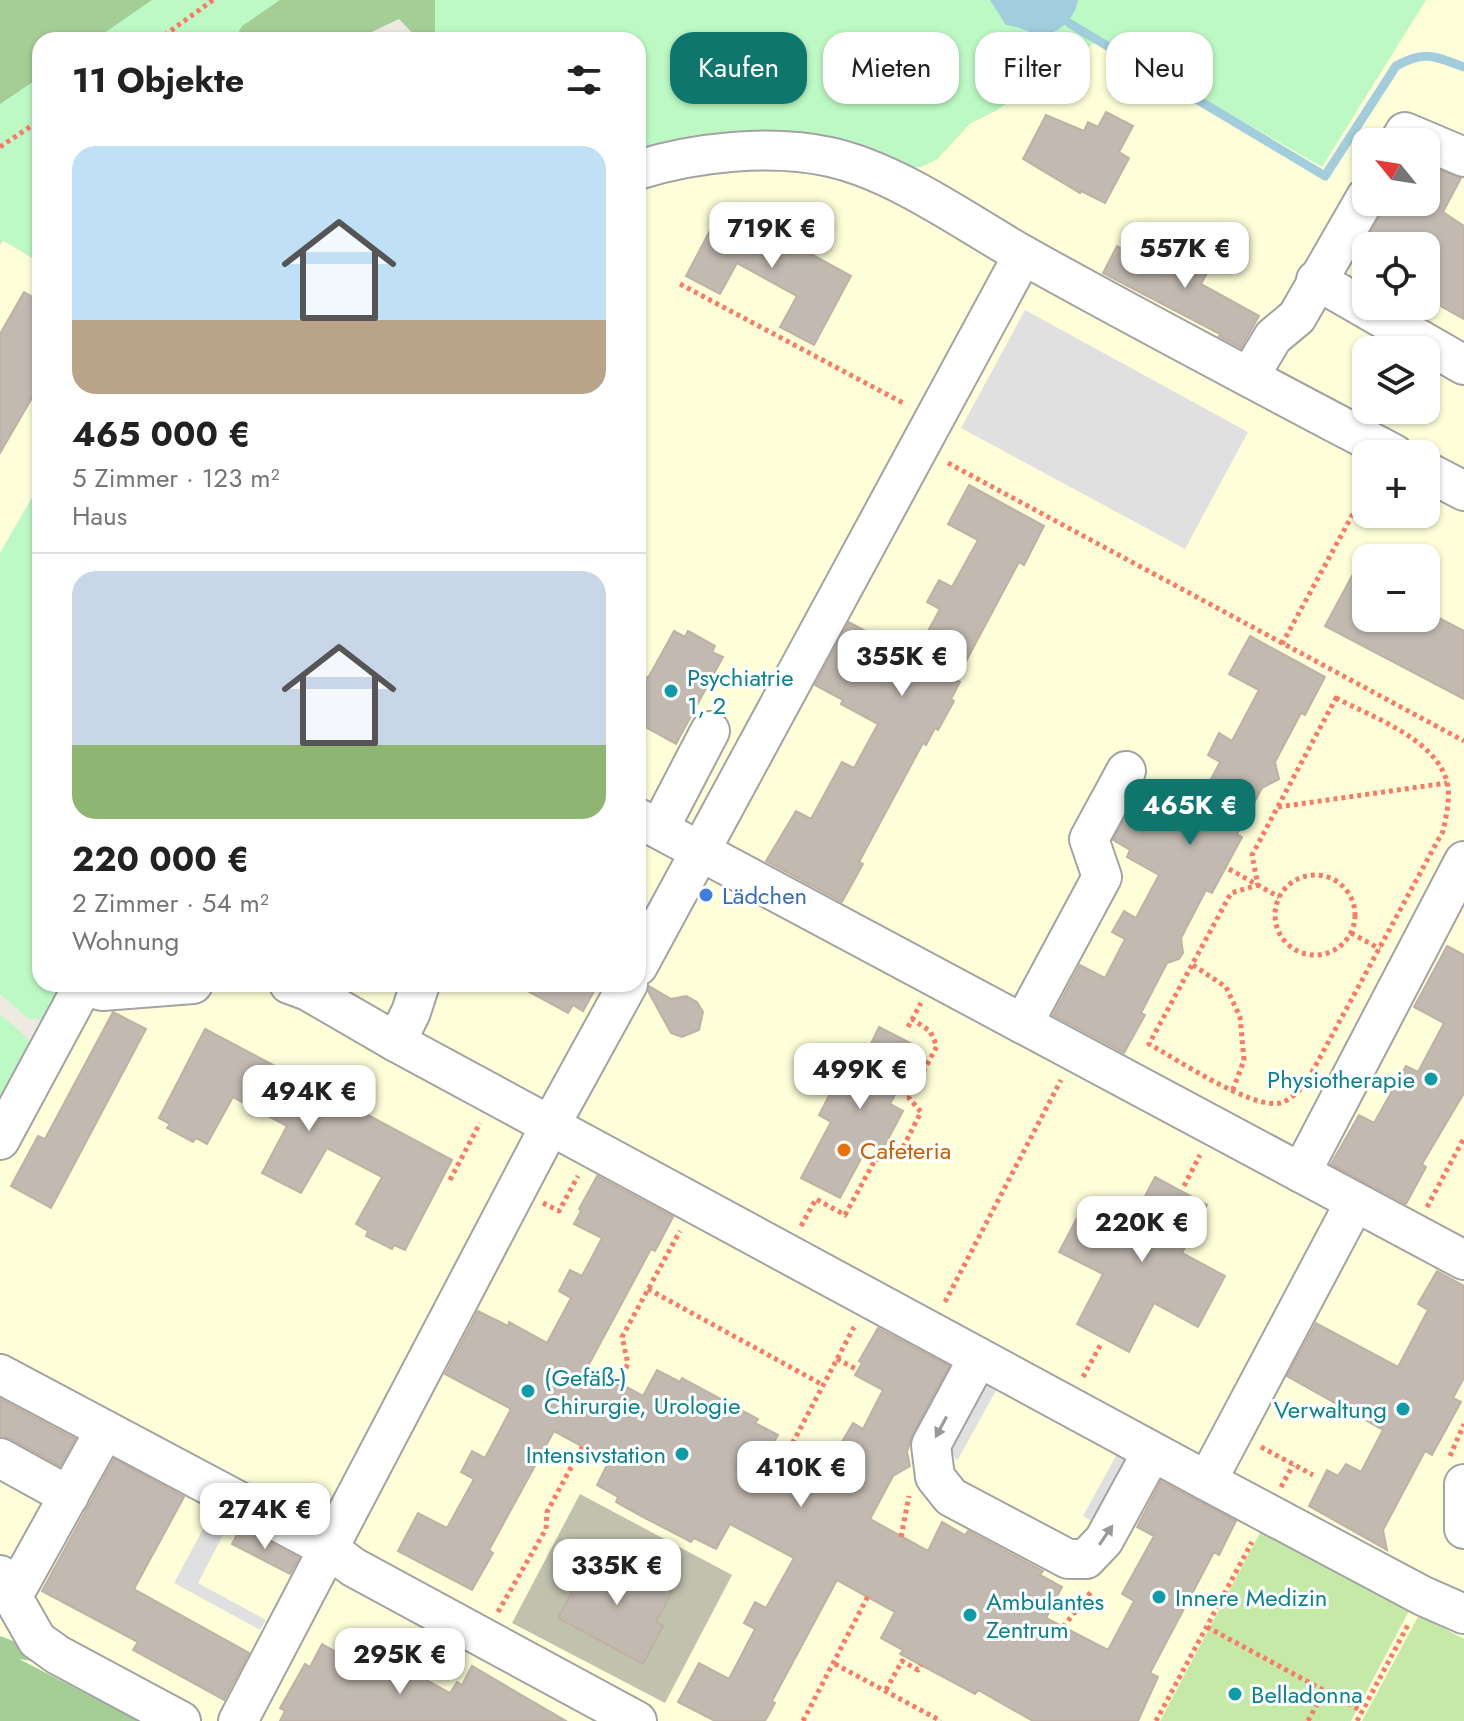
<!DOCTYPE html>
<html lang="de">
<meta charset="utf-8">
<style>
:root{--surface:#fff;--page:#f2f2f2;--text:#222;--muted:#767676;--line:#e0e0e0;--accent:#0f766e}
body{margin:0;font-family:Jost,sans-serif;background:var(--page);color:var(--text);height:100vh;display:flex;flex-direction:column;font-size:30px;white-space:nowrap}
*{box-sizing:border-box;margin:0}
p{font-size:26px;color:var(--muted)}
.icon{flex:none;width:44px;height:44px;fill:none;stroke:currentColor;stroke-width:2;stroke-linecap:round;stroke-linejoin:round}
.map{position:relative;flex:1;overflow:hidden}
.side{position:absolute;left:32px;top:32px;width:614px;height:960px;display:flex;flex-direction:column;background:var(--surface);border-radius:24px;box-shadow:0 2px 6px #0004}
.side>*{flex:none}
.top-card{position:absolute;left:670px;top:32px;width:674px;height:72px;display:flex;gap:16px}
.needle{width:52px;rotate:300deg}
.fabs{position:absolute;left:1352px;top:128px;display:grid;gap:16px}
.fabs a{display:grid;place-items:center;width:88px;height:88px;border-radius:16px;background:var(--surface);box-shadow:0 2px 6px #0004;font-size:40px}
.price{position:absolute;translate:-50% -68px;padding:0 18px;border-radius:16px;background:#fff;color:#222;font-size:26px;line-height:52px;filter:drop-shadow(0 2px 4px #0008)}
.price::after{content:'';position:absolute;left:50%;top:48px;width:24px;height:18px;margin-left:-12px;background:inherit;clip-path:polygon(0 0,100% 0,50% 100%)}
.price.current{background:var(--accent);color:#fff}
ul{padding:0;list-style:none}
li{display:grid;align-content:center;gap:16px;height:424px;padding:0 40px}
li+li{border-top:2px solid var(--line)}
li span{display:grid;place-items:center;height:248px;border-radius:24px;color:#555}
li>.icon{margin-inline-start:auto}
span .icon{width:144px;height:144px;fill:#fffc;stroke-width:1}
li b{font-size:34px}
h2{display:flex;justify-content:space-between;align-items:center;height:96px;padding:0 40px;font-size:34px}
.pill{padding:0 28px;border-radius:24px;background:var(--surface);box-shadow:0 2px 6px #0004;font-size:28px;line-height:72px}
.pill.current{background:var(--accent);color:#fff}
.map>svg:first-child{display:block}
.education{fill:#feffd9;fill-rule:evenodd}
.construction{fill:#c1c2ad}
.grass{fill:#c5e9a6}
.forest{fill:#a4ce96}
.park{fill:#bdf9c4}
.parking{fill:#e0e0e0}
.water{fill:#a1cddc}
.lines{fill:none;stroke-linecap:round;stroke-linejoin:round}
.stream{stroke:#a1cddc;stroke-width:9}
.building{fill:#c2bab1;stroke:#bfb1a4;stroke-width:2}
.minor-casing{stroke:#a3a3a3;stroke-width:42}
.path{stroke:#fa7a66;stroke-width:5;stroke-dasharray:4 4;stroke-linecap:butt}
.minor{stroke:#fff;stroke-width:38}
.oneway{fill:#999}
.culture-dot{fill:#0f9aa8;stroke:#fff;stroke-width:3}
.shop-dot{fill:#3f7fe0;stroke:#fff;stroke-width:3}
.food-dot{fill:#e8710a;stroke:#fff;stroke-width:3}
.labels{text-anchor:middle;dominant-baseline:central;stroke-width:6;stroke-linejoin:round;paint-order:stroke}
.culture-label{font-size:24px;fill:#0d838f;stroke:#fff;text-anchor:start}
.shop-label{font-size:24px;fill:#366cbe;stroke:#fff;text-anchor:start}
.food-label{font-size:24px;fill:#c56008;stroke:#fff;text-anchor:start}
</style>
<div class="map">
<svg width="1464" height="1721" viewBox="0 0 1464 1721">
<rect width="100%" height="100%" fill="#eeeae2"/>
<g class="education">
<path d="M1426,0H1464V1721H0V1124L74,984H638V159L937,158L970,123L997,110L1099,39ZM1366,142H1426V202H1366ZM1366,246H1426V306H1366ZM1366,350H1426V410H1366ZM1366,454H1426V514H1366ZM1366,558H1426V618H1366Z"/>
<polygon points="3,240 40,262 40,484 0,553 0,245"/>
</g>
<polygon class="construction" points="580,1494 732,1575 665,1703 512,1623"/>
<g class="grass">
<polygon points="1261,1531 1410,1609 1351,1721 1160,1721"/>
<polygon points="1419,1615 1464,1639 1464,1721 1362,1721"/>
</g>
<g class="forest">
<polygon points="0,0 990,0 997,110 970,123 937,159 920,167 638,40 419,40 399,19 355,40 40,40 40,262 3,240 0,245"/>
<polygon points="0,1636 32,1648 64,1666 19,1659 139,1721 0,1721"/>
</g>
<g class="park">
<polygon points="152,0 280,0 242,26 234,40 94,40"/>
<polygon points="435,0 1426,0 1322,167 1100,39 997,110 970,123 937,159 920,167 897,169 638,159 638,40 435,40"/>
<polygon points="40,77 40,262 3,240 0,245 0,104"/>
<polygon points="40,484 40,984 74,984 55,1020 29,1019 0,994 0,553"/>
<polygon points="0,1014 25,1036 37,1054 0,1124"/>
</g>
<g class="parking">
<polygon points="1025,310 1248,432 1185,549 961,428"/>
<polygon points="978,1376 998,1387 957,1461 943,1438"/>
<polygon points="1117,1454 1136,1464 1102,1527 1083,1516"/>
<polygon points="216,1505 234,1514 198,1583 266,1620 260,1630 174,1583"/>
</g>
<path class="water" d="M990,0H1078C1075,18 1058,37 1038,34C1027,32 1018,26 1006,25Z"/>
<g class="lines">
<path class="stream" d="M1069,23L1325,176L1396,66C1425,50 1434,56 1464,67"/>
</g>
<g class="building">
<polygon points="1106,112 1133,126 1119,152 1129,158 1105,203 1081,191 1080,193 1023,159 1046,115 1084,131 1088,122 1098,127"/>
<polygon points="1426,165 1461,178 1443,212 1464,226 1464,319 1426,298 1426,246 1363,246 1387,202 1426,202"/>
<polygon points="723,206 764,229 766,225 797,242 813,250 811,254 851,276 814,345 780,327 797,296 737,263 720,294 686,276"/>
<polygon points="1182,239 1216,257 1201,284 1259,316 1241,348 1219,336 1220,334 1103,273 1117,246 1164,271"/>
<polygon points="24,292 40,301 40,384 0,453 0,334"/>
<polygon points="969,485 1044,526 1024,565 1019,562 956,680 960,682 951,699 954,701 938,730 935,728 926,745 923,743 859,862 863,864 842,902 766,861 796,811 811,819 842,762 854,768 878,724 841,704 843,700 815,685 849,622 914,657 940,609 927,602 939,580 952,587 978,540 948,524"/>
<polygon points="1366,550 1366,618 1439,618 1464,631 1464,699 1325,626"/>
<polygon points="674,631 685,637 688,631 715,646 712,652 723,657 676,744 638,723 638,673 648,678"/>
<polygon points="1250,636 1325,677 1305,715 1301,713 1275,762 1279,779 1262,788 1237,834 1242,837 1212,893 1206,890 1181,938 1183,953 1179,959 1167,963 1141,1013 1145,1015 1124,1053 1053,1015 1080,965 1105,978 1125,939 1112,932 1124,911 1136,918 1159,875 1127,857 1130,850 1113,840 1143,785 1194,812 1220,762 1208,755 1219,733 1232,741 1259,690 1229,674"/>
<polygon points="1447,946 1464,955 1464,1093 1422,1164 1426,1167 1406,1204 1331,1164 1359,1115 1374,1123 1406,1066 1418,1072 1444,1023 1414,1007"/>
<polygon points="515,984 598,984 583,1011 573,1005 568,1013"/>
<polygon points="649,986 671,999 686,996 697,1002 703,1012 699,1030 682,1037 671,1033 648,991"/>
<polygon points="113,1012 146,1029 51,1208 11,1186 38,1136 45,1139"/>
<polygon points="879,1027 920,1048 890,1104 903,1111 883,1149 870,1142 840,1198 801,1178 831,1122 819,1115 847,1061 852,1064 857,1054 864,1058"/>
<polygon points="205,1029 309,1084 311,1082 350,1102 349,1105 452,1160 405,1250 394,1245 392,1249 366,1236 368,1231 356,1224 382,1177 327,1148 301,1193 262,1173 287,1126 233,1097 207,1144 196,1138 193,1142 167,1128 170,1124 159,1118"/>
<polygon points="597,1176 673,1217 655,1251 651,1249 588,1366 643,1396 657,1370 680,1382 682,1378 758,1419 755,1423 778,1435 764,1460 813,1487 831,1452 835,1454 853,1423 863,1429 883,1390 855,1375 862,1363 859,1361 878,1328 949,1366 912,1435 907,1452 910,1466 893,1476 870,1519 928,1551 942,1522 965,1535 968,1531 1043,1571 1040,1575 1062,1587 1046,1618 1108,1650 1134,1601 1122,1594 1154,1536 1137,1527 1161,1481 1236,1521 1219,1555 1214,1552 1150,1673 1158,1677 1138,1721 1033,1721 978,1690 975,1694 900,1654 903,1650 881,1638 895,1612 837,1580 772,1701 775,1703 765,1721 715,1721 678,1702 699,1663 729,1679 755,1629 744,1623 755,1602 766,1608 794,1558 730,1524 716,1549 694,1538 691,1542 645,1518 616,1502 618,1497 597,1485 609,1461 554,1431 489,1550 493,1553 472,1590 398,1551 418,1513 447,1528 474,1479 461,1472 472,1451 485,1458 511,1409 445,1374 478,1311 508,1326 509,1322 547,1343 571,1298 559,1291 570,1270 582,1276 602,1238 574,1224 581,1211 579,1209"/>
<polygon points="1155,1177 1207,1205 1182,1253 1225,1276 1198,1327 1154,1303 1129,1352 1077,1324 1103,1274 1059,1252 1086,1201 1130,1225"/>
<polygon points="1437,1271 1464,1286 1464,1378 1453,1398 1461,1402 1432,1455 1425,1451 1383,1530 1387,1550 1309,1506 1327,1470 1338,1476 1346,1464 1361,1472 1383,1430 1287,1376 1316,1323 1398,1367 1428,1310 1418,1304"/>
<polygon points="0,1399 75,1439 60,1466 11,1439 0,1436"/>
<polygon points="114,1459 184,1497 134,1589 249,1653 224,1700 133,1650 138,1642 42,1591"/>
<polygon points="241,1527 299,1558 290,1574 232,1544"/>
<polygon points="595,1549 672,1592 656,1622 663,1626 643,1664 558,1618"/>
<polygon points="322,1644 376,1674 385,1657 450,1693 457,1682 462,1685 472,1666 566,1721 280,1721 285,1711 280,1708 305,1664 310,1667"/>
</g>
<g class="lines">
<g class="minor-casing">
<g id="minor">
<polyline points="1399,142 1405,132 1464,157"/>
<path d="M638,170C695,152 771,144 830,157C897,172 965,222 1025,256C1147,324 1271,389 1394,454"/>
<polyline points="1316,280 1464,365"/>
<polyline points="1249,377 1273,337 1297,317 1366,197"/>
<polyline points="1426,471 1464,491"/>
<polyline points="638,818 1464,1260"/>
<polyline points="659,829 710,731"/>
<polyline points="638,966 1023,255"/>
<polyline points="289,984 308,991 396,1042 1207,1481 1423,1596 1464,1614"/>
<polyline points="83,986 102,991 193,984"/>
<polyline points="1023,1024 1102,877 1089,839 1126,771"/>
<polyline points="396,1042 411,1012 420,984"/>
<polyline points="0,1140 84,984"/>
<polyline points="1301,1173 1464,861"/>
<polyline points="978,1358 931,1445 935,1477 951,1497 1068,1559 1086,1559 1104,1540 1152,1452"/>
<polyline points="0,1374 329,1549 353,1567 637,1721"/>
<polyline points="0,1458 69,1496"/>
<polyline points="1207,1481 1355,1202"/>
<polyline points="1464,1484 1464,1529"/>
<polyline points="0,1575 37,1640 58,1655 181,1721"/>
<polyline points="9,1591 19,1585 105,1430"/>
<polyline points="238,1721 551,1124 628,984"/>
</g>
</g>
<g class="path">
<polyline points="158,40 213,0"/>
<polyline points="0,147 40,120"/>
<polyline points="680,284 905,404"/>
<polyline points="948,463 1464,741"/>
<polyline points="1282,644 1366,490"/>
<path d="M1336,698C1372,717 1436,739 1447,782C1451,798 1446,816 1443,831L1305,1085C1298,1091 1289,1101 1280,1103C1251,1109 1178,1060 1149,1044L1231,893L1258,885L1252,855Z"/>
<polyline points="1278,807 1447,783"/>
<polyline points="1229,869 1279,897"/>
<circle cx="1315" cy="915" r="40"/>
<polyline points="1351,933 1380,949"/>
<polyline points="1193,965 1226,987 1240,1017 1244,1060 1232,1092"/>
<polyline points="908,1027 921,1003"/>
<polyline points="450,1180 480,1123"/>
<polyline points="1184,1186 1200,1155"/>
<polyline points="543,1203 559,1211 578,1176"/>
<polyline points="1427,1207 1464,1138"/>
<polyline points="801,1226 816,1199 845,1215 875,1160 899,1155 921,1112 909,1098 937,1046 930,1031 912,1019"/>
<polyline points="648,1289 823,1385"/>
<polyline points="945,1302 1061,1080"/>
<polyline points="837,1359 858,1370"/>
<polyline points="1083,1377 1102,1342"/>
<polyline points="618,1382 628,1364 622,1337 680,1231"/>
<polyline points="1261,1447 1313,1475"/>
<polyline points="1450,1456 1464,1424"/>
<polyline points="802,1481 807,1474 783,1461 854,1327"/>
<polyline points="1281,1487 1293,1465"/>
<polyline points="901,1537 909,1496"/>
<polyline points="498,1612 546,1529 547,1512 582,1447"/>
<polyline points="1063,1627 1091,1592"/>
<polyline points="1207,1627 1362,1711"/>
<polyline points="835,1664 941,1721"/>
<polyline points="886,1690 902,1661 918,1670 921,1665"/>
<polyline points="803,1721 868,1596"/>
<polyline points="1156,1721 1252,1542"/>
<polyline points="1308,1721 1324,1691"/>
<polyline points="1357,1721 1409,1623"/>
</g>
<use href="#minor" class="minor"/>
</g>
<defs><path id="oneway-solid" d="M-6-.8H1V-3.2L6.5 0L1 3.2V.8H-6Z" transform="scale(2)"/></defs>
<g class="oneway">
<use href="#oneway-solid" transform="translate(941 1427) rotate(118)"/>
<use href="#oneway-solid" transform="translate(1106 1535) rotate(-56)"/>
</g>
<g class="culture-dot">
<circle cx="671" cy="691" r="8"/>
<circle cx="1431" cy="1079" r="8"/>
<circle cx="528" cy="1391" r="8"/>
<circle cx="1403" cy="1409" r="8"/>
<circle cx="682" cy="1454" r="8"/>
<circle cx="1159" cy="1597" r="8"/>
<circle cx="970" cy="1615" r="8"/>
<circle cx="1235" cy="1694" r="8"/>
</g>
<circle class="shop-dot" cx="706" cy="895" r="8"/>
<circle class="food-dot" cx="844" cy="1150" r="8"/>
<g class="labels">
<g class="culture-label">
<text x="687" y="677">Psychiatrie<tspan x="687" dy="28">1, 2</tspan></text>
<text x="1415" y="1079" text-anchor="end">Physiotherapie</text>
<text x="544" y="1377">(Gefäß-)<tspan x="544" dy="28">Chirurgie, Urologie</tspan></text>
<text x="1387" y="1409" text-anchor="end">Verwaltung</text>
<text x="666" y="1454" text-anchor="end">Intensivstation</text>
<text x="1175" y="1597">Innere Medizin</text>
<text x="986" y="1601">Ambulantes<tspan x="986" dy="28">Zentrum</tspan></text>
<text x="1251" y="1694">Belladonna</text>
</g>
<g class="shop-label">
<text x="722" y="895">Lädchen</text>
</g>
<g class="food-label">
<text x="860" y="1150">Cafeteria</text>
</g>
</g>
</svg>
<div class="fabs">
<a><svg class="needle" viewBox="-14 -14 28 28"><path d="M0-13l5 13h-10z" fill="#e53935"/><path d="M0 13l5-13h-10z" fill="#767676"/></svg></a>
<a><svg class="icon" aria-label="locate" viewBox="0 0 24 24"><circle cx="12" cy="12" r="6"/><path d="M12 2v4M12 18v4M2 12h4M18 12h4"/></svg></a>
<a><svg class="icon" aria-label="layers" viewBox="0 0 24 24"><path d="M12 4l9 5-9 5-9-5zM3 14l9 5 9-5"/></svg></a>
<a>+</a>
<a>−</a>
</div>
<b class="price" style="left:772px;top:270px">719K €</b>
<b class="price" style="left:1185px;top:290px">557K €</b>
<b class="price" style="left:902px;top:698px">355K €</b>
<b class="price current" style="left:1190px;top:847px">465K €</b>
<b class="price" style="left:860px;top:1111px">499K €</b>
<b class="price" style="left:309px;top:1133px">494K €</b>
<b class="price" style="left:1142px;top:1264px">220K €</b>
<b class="price" style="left:801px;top:1509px">410K €</b>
<b class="price" style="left:265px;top:1551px">274K €</b>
<b class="price" style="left:617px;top:1607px">335K €</b>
<b class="price" style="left:400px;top:1696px">295K €</b>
<div class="top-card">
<a class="pill current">Kaufen</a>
<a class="pill">Mieten</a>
<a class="pill">Filter</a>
<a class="pill">Neu</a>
</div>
<section class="side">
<h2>11 Objekte<svg class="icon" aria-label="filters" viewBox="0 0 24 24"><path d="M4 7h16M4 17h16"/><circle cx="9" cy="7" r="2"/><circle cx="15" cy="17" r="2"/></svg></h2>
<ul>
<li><span style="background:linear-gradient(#bfe0f5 70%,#b9a48a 0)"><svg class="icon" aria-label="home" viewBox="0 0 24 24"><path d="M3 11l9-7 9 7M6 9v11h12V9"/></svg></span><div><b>465 000 €</b><p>5 Zimmer · 123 m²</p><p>Haus</p></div></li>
<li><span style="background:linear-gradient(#c9d6e8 70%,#8fb573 0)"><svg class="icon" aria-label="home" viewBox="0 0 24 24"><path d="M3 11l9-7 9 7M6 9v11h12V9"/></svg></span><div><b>220 000 €</b><p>2 Zimmer · 54 m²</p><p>Wohnung</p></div></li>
</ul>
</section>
</div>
